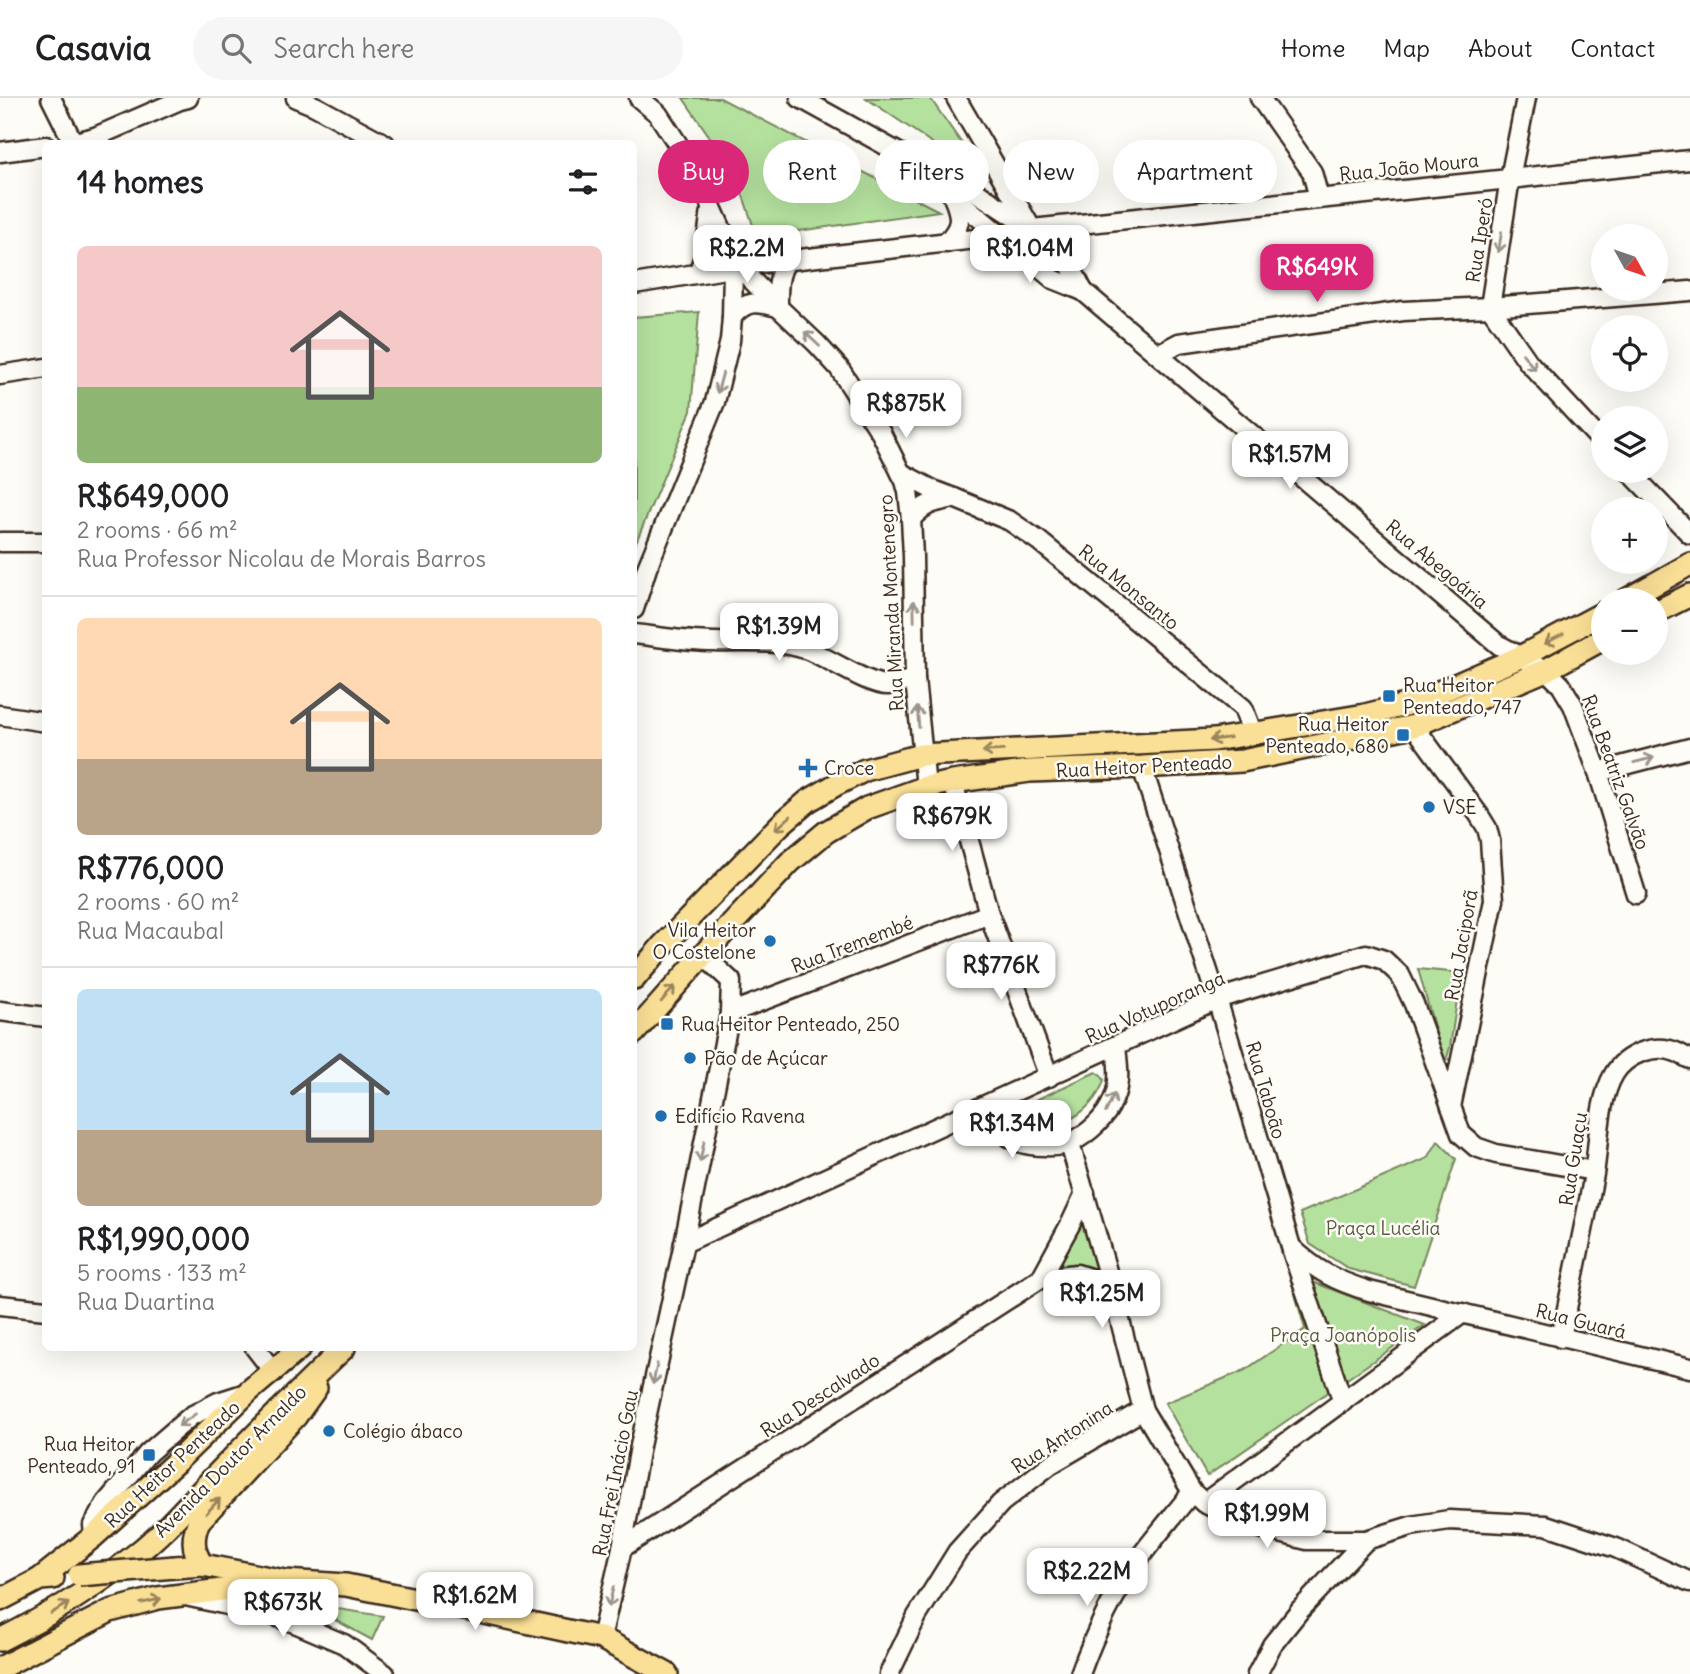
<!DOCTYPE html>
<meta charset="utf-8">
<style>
:root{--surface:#fff;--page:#f6f6f6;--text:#202124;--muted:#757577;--line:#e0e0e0;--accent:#db2777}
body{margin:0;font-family:Delius,sans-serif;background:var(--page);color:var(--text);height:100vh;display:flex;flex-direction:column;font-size:26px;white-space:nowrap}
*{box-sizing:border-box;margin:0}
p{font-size:23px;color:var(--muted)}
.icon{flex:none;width:38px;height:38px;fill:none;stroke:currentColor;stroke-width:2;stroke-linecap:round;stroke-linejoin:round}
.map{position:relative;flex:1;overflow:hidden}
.panel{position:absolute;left:42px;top:42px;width:595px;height:1211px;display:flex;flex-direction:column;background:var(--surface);border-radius:10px;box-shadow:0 7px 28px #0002}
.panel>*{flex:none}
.banner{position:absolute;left:658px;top:42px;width:665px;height:63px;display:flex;gap:14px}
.needle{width:46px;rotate:130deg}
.tools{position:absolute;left:1591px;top:126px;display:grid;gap:14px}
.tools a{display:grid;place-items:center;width:77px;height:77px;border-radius:50%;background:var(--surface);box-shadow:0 7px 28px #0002;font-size:35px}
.price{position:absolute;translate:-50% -60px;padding:0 16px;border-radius:14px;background:#fff;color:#222;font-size:23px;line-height:46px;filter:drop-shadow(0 2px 4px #0008)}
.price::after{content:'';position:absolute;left:50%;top:42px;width:21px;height:16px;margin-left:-10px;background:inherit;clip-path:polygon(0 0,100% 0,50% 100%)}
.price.selected{background:var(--accent);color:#fff}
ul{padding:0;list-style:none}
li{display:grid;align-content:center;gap:14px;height:371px;padding:0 35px}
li+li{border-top:2px solid var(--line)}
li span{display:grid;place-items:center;height:217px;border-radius:10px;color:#555}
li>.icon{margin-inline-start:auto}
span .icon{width:126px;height:126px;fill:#fffc;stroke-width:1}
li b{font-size:30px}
h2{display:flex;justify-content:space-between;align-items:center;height:84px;padding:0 35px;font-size:30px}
.pill{padding:0 24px;border-radius:32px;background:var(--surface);box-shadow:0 7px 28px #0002;font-size:24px;line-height:63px}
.pill.selected{background:var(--accent);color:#fff}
header{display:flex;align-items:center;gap:42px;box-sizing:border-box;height:98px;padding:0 35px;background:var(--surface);border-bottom:2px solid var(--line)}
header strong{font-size:33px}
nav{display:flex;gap:38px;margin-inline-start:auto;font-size:24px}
.search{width:490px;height:63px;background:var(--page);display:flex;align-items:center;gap:18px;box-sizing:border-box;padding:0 24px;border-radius:38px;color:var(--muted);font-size:26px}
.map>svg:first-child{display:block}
.green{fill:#b5e19f;stroke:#78865e;stroke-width:2}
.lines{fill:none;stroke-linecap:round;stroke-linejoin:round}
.minor-casing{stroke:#3b2a1e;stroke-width:23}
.major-casing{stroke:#3b2a1e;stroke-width:26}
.minor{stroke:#fdfcf7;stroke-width:18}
.major{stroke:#fadf96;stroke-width:21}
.major-bridge-casing{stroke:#3b2a1e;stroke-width:26;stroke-linecap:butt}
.major-bridge{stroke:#fadf96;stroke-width:21}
.oneway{stroke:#9c938a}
.oneway2{stroke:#9a845a}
.poi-dot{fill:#1f6fb2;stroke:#fdfcf7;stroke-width:2.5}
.labels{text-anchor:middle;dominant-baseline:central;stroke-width:5;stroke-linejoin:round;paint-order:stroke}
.street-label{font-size:19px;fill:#3b2a1e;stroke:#fdfcf7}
.poi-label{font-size:19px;fill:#3b2a1e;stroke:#fdfcf7;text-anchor:start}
.park-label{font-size:19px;fill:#5a583e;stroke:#fdfcf7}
</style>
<header>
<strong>Casavia</strong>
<div class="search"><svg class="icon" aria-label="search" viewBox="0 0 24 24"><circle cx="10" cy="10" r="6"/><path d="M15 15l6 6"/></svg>Search here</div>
<nav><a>Home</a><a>Map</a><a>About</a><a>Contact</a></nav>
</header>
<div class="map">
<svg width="1690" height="1576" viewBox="0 0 1690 1576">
<rect width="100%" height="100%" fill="#fdfcf7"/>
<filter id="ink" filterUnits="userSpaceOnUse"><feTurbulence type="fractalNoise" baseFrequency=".0143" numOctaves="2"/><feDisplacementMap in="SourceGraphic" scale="14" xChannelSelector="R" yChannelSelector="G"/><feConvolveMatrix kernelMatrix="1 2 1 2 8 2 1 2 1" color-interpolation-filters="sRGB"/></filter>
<g filter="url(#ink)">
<g class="green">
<polygon points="683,0 720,0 939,113 757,139 736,77"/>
<polygon points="866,0 930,0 967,53 966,62 960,64"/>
<polygon points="699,214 691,313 634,449 634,219"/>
<polygon points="1418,871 1461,875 1450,949 1445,967"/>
<path d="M1096,974L1101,977L1104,982C1093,1018 1046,1042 1011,1022L1010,1017L1014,1012Z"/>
<polygon points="1438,1043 1456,1061 1414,1188 1349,1171 1310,1146 1300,1115 1428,1060"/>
<polygon points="1084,1118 1096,1173 1078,1169 1056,1169"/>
<polygon points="1289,1175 1425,1227 1207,1378 1165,1305 1245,1272 1305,1231"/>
<polygon points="306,1506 383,1518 372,1542"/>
</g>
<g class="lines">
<g class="minor-casing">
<g id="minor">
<polyline points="51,0 74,46"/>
<polyline points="296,0 315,8 385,46"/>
<polyline points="639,0 658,16 696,74 738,168 778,209 817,246 839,270 881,335 905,383 908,394 911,421 913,458 915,581 926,689"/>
<polyline points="800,0 939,77 961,84 1032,131 1068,163 1083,193"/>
<polyline points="956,0 1030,128"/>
<polyline points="1260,0 1312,74 1319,100"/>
<polyline points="68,46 95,39 180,2 188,0"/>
<polyline points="0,54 46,48"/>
<polyline points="939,77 953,98 1053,181 1083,193 1499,547 1546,572 1561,587 1573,607 1598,674 1636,796"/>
<path d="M946,145C962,128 962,120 953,99"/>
<polyline points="698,175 705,156 711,111"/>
<polyline points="634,186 756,166 1002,138 1032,131 1690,62"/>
<polyline points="1490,209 1510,80 1526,0"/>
<polyline points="1490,209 1529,265 1603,345"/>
<path d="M732,219C746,201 759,204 778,209C778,193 777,177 787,162"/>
<polyline points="1158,256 1179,245 1403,213 1490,209 1690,193"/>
<polyline points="0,277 46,270"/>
<polyline points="1629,373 1690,436"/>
<path d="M901,375L933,392L954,400C934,404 925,405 911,421"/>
<polyline points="954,400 1010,423 1039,443 1243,610 1253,636"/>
<polyline points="0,444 46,444"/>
<polyline points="634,511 647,470 715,304 730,243 732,219 733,169"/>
<path d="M634,536C660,539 687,544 714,544C744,545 776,541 805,551C826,558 869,588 888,587C897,586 906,583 915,581"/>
<polyline points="0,617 46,624"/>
<polyline points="1414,628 1479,717 1487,730 1490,742 1494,802 1451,1009"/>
<path d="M1142,669L1217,901L1291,1149C1316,1173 1336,1183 1369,1193L1690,1270"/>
<polyline points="1598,674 1690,650"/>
<polyline points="953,684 989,816 1049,979"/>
<polyline points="0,913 46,919"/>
<polyline points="730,915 989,816"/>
<path d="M976,1012C990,1024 1003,1037 1019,1044C1031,1049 1061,1050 1072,1044C1089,1035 1106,1020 1113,1002C1121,985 1118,967 1116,949"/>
<polyline points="1070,1046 1111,1187 1143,1312 1192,1394 1204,1405 1228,1417 1264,1431 1307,1442 1366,1442 1411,1428 1449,1422 1546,1427 1616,1450 1690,1484"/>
<polyline points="684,1145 1217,901 1366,856 1384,862 1400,877 1414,906 1461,1036 1476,1049 1496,1056 1594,1073"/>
<polyline points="1292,1153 1343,1304"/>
<polyline points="1041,1180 1071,1125 1085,1095"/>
<polyline points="0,1207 46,1212"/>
<path d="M1561,1240C1572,1185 1584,1130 1594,1076C1599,1045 1598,1003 1614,976C1626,956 1655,945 1676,954C1681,956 1685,959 1690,961"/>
<polyline points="255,1250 273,1273"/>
<polyline points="1204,1405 1463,1215"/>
<polyline points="94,1438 93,1427 106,1405 148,1355 191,1318 218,1304 246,1295"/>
<polyline points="622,1450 1041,1180 1077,1176 1111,1187"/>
<polyline points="190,1499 269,1516 297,1526 344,1546 385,1576"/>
<polyline points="601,1540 622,1450 640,1348 684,1145 730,915 731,883 703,857"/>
<polyline points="889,1576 917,1518 957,1454 1001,1405 1051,1366 1143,1312"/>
<path d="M1080,1576C1094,1537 1113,1497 1137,1463C1154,1440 1174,1417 1192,1394"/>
<polyline points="1257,1576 1272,1547 1300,1512 1366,1442"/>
</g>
</g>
<g class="major-casing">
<g id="major">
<polyline points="1626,502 1690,466"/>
<polyline points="1656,514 1690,497"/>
<polyline points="634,881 663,847 781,726 808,703 837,686 865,672 921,657 1214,642 1365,617 1405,607 1444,592 1520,559 1603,515"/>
<polyline points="634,935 703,857 790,764 826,734 867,710 926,689 953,684 1030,673 1142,669 1242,663 1414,628 1546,572 1603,541"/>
<path d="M203,1467C192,1454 192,1439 199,1423L296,1318L316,1290"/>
<polyline points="175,1469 203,1467 285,1483 346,1487 470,1512 601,1540 667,1576"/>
<polyline points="40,1481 94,1438 177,1363 249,1293 300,1250"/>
<polyline points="0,1502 40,1481 53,1480"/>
<path d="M0,1542C48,1518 93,1491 135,1457C166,1433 192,1402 219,1374C260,1332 301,1290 344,1250"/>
<polyline points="0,1570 110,1513 158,1500 269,1486"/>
</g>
</g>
<use href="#minor" class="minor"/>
<use href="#major" class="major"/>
<g class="major-bridge-casing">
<polyline id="major-bridge" points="79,1477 175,1469"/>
</g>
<use href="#major-bridge" class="major-bridge"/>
</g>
<defs><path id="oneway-shaft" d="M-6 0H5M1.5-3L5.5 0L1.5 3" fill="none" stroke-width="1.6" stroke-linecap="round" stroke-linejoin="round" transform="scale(1.75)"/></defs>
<g class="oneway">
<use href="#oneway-shaft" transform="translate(1500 144) rotate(99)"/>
<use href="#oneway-shaft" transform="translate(812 241) rotate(-136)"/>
<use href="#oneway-shaft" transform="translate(1529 264) rotate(52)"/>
<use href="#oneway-shaft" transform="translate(720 285) rotate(105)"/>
<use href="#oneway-shaft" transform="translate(914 513) rotate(-91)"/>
<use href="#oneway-shaft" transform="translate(918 619) rotate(-95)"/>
<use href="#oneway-shaft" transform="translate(1644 662) rotate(-14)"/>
<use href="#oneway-shaft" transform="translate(1110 1005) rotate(-65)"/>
<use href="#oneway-shaft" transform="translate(702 1054) rotate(101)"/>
<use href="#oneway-shaft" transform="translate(655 1276) rotate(102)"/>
<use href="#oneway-shaft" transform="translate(187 1322) rotate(144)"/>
<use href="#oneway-shaft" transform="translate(611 1499) rotate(103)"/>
</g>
<g class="oneway2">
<use href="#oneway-shaft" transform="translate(1554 541) rotate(152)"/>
<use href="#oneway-shaft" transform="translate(1220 641) rotate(173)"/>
<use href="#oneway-shaft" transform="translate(993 653) rotate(177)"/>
<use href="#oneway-shaft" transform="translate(783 725) rotate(138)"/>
<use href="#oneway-shaft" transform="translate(668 896) rotate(-49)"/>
<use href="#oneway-shaft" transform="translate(213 1408) rotate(-48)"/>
<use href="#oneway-shaft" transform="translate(151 1503) rotate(-13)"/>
<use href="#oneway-shaft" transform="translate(60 1510) rotate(-31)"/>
</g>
</g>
<g class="poi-dot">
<rect x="1382" y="591" width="14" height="14" rx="3.5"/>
<rect x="1396" y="630" width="14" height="14" rx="3.5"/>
<path d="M804.5 659.5h7v7h7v7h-7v7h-7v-7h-7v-7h7z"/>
<circle cx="1429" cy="709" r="7"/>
<circle cx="770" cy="843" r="7"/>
<rect x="660" y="919" width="14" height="14" rx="3.5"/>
<circle cx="690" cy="960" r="7"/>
<circle cx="661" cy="1018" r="7"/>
<circle cx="329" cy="1333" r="7"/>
<rect x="142" y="1350" width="14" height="14" rx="3.5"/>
</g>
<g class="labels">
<g class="street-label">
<text transform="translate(1409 69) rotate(-6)">Rua João Moura</text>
<text transform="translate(1479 142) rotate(-81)">Rua Iperó</text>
<text transform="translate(1437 466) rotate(40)">Rua Abegoária</text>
<text transform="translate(1129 489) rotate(39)">Rua Monsanto</text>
<text transform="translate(891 505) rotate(-93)">Rua Miranda Montenegro</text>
<text transform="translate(1144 668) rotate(-3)">Rua Heitor Penteado</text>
<text transform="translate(1616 674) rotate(70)">Rua Beatriz Galvão</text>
<text transform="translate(852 846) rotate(-21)">Rua Tremembé</text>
<text transform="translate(1461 847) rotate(-80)">Rua Jaciporã</text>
<text transform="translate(1155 909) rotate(-24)">Rua Votuporanga</text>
<text transform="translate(1266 992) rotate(74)">Rua Taboão</text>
<text transform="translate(1573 1061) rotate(-81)">Rua Guaçu</text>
<text transform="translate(1581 1223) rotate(14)">Rua Guará</text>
<text transform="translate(820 1297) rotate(-33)">Rua Descalvado</text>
<text transform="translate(1062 1339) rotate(-33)">Rua Antonina</text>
<text transform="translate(230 1363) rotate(-45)">Avenida Doutor Arnaldo</text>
<text transform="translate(172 1366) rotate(-43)">Rua Heitor Penteado</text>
<text transform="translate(615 1375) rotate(-79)">Rua Frei Inácio Gau</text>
</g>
<g class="poi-label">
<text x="1403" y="587">Rua Heitor<tspan x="1403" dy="22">Penteado, 747</tspan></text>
<text x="1389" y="626" text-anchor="end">Rua Heitor<tspan x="1389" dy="22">Penteado, 680</tspan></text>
<text x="824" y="670">Croce</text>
<text x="1443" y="709">VSE</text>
<text x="756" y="832" text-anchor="end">Vila Heitor<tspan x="756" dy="22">O Costelone</tspan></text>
<text x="681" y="926">Rua Heitor Penteado, 250</text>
<text x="704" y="960">Pão de Açúcar</text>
<text x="675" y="1018">Edifício Ravena</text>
<text x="343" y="1333">Colégio ábaco</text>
<text x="135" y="1346" text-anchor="end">Rua Heitor<tspan x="135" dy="22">Penteado, 91</tspan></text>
</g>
<g class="park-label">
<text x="1383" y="1130">Praça Lucélia</text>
<text x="1343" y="1237">Praça Joanópolis</text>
</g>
</g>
</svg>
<div class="tools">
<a><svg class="needle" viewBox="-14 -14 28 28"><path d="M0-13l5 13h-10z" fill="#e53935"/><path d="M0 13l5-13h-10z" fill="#757577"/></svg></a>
<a><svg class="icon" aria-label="locate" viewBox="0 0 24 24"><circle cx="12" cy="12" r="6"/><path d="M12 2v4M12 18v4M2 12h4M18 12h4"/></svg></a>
<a><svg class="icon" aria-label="layers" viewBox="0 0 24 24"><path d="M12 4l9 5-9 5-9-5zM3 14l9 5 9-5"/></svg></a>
<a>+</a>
<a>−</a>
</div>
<b class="price" style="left:747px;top:187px">R$2.2M</b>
<b class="price" style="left:1030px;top:187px">R$1.04M</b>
<b class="price selected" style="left:1317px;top:206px">R$649K</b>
<b class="price" style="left:906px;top:342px">R$875K</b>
<b class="price" style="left:1290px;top:393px">R$1.57M</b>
<b class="price" style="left:779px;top:565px">R$1.39M</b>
<b class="price" style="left:952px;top:755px">R$679K</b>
<b class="price" style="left:1001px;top:904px">R$776K</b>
<b class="price" style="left:1012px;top:1062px">R$1.34M</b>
<b class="price" style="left:1102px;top:1232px">R$1.25M</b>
<b class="price" style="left:1267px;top:1452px">R$1.99M</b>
<b class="price" style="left:1087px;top:1510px">R$2.22M</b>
<b class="price" style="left:475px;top:1534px">R$1.62M</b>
<b class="price" style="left:283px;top:1541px">R$673K</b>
<div class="banner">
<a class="pill selected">Buy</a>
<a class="pill">Rent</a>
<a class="pill">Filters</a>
<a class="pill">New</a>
<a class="pill">Apartment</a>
</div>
<section class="panel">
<h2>14 homes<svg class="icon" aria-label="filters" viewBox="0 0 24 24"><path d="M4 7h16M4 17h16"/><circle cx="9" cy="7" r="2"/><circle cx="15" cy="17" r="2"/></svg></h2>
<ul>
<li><span style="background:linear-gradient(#f6c9c9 65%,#8fb573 0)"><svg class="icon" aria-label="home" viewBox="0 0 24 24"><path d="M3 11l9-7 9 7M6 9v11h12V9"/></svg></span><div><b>R$649,000</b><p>2 rooms · 66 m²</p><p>Rua Professor Nicolau de Morais Barros</p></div></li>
<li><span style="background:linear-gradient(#ffd9b3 65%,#b9a48a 0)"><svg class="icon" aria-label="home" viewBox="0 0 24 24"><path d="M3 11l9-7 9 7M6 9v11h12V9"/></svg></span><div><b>R$776,000</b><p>2 rooms · 60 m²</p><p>Rua Macaubal</p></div></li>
<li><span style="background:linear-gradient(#bfe0f5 65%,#b9a48a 0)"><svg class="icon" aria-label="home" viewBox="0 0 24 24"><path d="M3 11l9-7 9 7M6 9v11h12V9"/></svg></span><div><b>R$1,990,000</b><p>5 rooms · 133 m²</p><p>Rua Duartina</p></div></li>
</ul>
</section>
</div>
